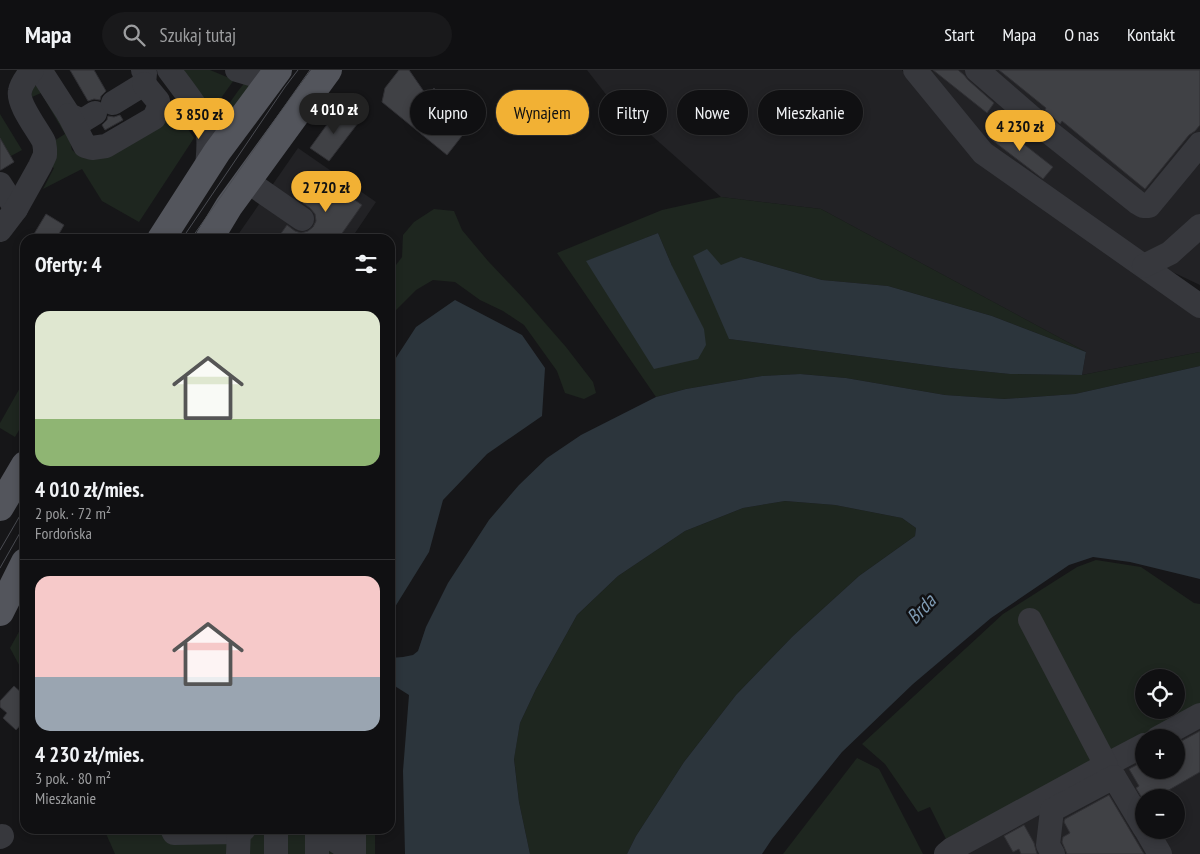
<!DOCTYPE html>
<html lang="pl">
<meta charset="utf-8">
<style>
:root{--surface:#101012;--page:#19191b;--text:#f1f3f6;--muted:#9c9d9f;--line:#303032;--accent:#f2b134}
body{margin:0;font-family:"PT Sans Narrow",sans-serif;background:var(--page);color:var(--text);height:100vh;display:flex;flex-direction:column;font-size:19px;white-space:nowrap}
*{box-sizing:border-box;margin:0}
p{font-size:16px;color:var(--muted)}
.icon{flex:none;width:28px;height:28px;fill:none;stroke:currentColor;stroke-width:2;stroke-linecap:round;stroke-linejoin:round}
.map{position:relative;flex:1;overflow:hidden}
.drawer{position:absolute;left:20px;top:164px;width:375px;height:600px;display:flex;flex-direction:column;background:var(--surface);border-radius:15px;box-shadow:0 2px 8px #0003,0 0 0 1px var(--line)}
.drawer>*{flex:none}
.guide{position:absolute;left:410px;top:20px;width:475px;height:45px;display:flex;gap:10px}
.tools{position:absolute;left:1135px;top:599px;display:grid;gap:10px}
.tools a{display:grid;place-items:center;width:50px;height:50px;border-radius:50%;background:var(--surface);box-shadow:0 2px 8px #0003,0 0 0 1px var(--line);font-size:25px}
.price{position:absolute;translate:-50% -42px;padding:0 11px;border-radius:18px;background:var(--accent);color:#111;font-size:16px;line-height:32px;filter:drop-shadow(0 1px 2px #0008)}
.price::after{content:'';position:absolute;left:50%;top:30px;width:15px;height:11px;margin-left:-8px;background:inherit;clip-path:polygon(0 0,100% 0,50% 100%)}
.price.on{background:#222;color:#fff}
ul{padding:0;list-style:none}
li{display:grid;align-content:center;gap:10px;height:265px;padding:0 15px}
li+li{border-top:1px solid var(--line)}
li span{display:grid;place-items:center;height:155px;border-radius:15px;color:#555}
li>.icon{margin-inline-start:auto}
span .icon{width:90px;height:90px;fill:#fffc;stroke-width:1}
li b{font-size:21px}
h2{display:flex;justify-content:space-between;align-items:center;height:60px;padding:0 15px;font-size:21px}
.pill{padding:0 18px;border-radius:22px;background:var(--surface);box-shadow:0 2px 8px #0003,0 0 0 1px var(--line);font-size:18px;line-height:45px}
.pill.on{background:var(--accent);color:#111}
header{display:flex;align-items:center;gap:30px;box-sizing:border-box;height:70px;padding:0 25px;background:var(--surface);border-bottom:1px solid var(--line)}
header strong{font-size:24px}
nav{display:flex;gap:28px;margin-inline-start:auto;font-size:18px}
.search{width:350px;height:45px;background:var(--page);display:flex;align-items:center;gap:12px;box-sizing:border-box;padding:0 18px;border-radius:28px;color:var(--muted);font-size:19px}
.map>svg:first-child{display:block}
.built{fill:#222225;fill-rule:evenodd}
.green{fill:#1e261f;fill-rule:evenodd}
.water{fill:#2c353c}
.building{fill:#404145;stroke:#303034}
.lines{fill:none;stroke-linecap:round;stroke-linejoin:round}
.minor{stroke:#37383d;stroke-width:24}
.major{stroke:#53555c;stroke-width:28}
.tram{stroke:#4a4c52;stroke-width:1}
.labels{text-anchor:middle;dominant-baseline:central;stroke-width:5;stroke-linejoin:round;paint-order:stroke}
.water-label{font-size:20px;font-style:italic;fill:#7f9bb3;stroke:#111113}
</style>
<header>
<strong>Mapa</strong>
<div class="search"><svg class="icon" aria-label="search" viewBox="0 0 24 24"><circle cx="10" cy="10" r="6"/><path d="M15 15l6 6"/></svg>Szukaj tutaj</div>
<nav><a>Start</a><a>Mapa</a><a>O nas</a><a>Kontakt</a></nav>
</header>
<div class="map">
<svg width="1200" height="784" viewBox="0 0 1200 784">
<rect width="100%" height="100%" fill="#161618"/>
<g class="built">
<polygon points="587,0 902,0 945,53 1200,243 1200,282 1082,305 1086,282 821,139 721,127 608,27"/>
<polygon points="927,0 1200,0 1200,215 1162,197 993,81"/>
<polygon points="298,78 376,132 351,169 235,169"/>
<path d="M1200,649V784H953L1144,680V700H1176V668ZM1144,728H1176V760H1144Z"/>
</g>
<g class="green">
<polygon points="176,0 210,0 234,10 208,46"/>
<polygon points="152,5 194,68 139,152 102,131 82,99 43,119 54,98 50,95 54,71 65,64 41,23 32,27 31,19 34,16 37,16 68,63 72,80 79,86 89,88 159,51"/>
<polygon points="256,10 215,68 212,58 238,21 246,11"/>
<polygon points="0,44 22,80 11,86 0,68"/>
<path d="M721,127L821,139L1086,282L992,246L888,216L822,210L741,187L729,269L950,298L1010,304L1082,305L1200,282V296L1075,324L1004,329L945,325L846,308L800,304L762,306L686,319L656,327L557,183L662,140ZM658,163L672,196L587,191Z"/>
<polygon points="434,139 454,141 462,160 488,191 524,229 566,277 593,312 596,323 584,329 565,323 557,301 524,255 503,241 480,230 455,212 433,210 416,220 393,243 391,267 390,269 390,203 402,187 403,165 414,152"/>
<polygon points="25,309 25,350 15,367 0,358 0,353"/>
<polygon points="785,431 835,435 902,448 916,458 915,466 859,506 793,566 736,625 684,692 636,766 627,784 530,784 519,732 514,688 520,653 536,619 577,545 618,506 685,461 743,438"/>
<path d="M1096,490L1141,497L1194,533L1200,534V649L949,775L930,737L918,742L885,694L862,674L1003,544L1077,497ZM1144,608H1176V640H1144Z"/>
<polygon points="25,551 25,606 10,578"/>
<polygon points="857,688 879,699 923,784 783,784"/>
<polygon points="104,759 375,759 375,784 115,784"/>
</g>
<g class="water">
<polygon points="658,163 672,196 704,259 706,275 698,289 654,299 586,191"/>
<polygon points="707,179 721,195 741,187 822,210 888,216 992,246 1086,282 1082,305 1010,304 950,298 729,269 693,186"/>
<polygon points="455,230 522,265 545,298 542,346 487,384 443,430 429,482 390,545 390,297 416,257"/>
<polygon points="1200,296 1200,509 1130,492 1093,487 1069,495 991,548 913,614 842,682 772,769 762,784 627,784 636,766 684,692 736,625 793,566 859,506 915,466 916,458 902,448 835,435 785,431 743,438 685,461 618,506 577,545 536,619 520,653 514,689 519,732 530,784 405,784 403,701 409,625 390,613 390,588 403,587 413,585 418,581 426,557 448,513 489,450 519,415 547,388 581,365 656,327 686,319 762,306 800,304 846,308 945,325 1004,329 1075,324"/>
</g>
<g class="building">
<polygon points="70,0 94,0 106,21 101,26 100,30 94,29 88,31"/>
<polygon points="399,0 409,0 427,26 434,18 456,49 453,52 465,62 447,85 382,32 385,18"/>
<polygon points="933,0 958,0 964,5 968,10 994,33 987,43"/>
<polygon points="999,0 1200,0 1200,55 1195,61 1189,65 1145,119 1062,51 1060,54 1054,48 1045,40 1046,38"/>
<polygon points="339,38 358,53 329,91 310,78"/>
<polygon points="120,45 123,50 105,60 102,55 107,50 108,46 114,47"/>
<polygon points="998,54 1053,97 1043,109 988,67"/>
<polygon points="0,68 14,92 1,100 0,100"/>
<polygon points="322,107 362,135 338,169 277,169 287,155 295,161 301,163 308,161 313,157 316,151 315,144 310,138 303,133"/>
<polygon points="46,144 64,155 56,169 31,169"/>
<polygon points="14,616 25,626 25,650 16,660 3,648 7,643 0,637 0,631"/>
<polygon points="1200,661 1200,702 1155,728 1142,728 1136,718 1139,716 1129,699 1144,691 1144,700 1176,700 1176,674"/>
<polygon points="1109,725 1144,784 1067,784 1062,772 1063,767 1070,763 1064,752 1065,749"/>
<polygon points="1024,755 1034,773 1037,784 1021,784 1019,779 1013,782 1004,766"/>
</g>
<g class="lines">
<g class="minor">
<polyline points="40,0 69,45 82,51 95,43"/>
<path d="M169,0C180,15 202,42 207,59C210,71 208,85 207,97"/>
<polyline points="237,0 254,5 268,0"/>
<polyline points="915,0 983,83 1200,236"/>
<polyline points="977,0 1045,59 1138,133 1143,136 1149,136 1200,74"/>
<polyline points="113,33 144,14 145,3 143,0"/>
<polyline points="69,45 85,76 92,78 106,76 154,48 159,37 158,31 144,14"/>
<polyline points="247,111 302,149"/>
<polyline points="0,114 16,139"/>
<path d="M0,160L16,139L40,96L45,85V79L44,72C38,60 17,34 20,21C21,13 28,6 32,0"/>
<polyline points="1144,196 1170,183 1200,156"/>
<polyline points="1158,668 1200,645"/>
<polyline points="1114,707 1106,695 1144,675"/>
<polyline points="172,759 174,763 238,762 244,759"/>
<polyline points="276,759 276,784"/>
<polyline points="318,759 354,783"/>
<polyline points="354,759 354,784"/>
<polyline points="1146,760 1160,784"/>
<polyline points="0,767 2,766"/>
<polyline points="238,784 239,759"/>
<polyline points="317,784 317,759"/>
<polyline points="946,784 952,779 1106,695 1030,550"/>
<polyline points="1053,784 1048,775 1052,740 1114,707 1144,757"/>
</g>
<g class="major">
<polyline points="161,169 217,82 278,0"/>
<polyline points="209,169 229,136 328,0"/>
<polyline points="0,437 25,395"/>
<polyline points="0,542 25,492"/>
</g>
<g class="tram">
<polyline points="182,169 285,17 298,0"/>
<polyline points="191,169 310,0"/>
<polyline points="0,480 25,437"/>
<polyline points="0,498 25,454"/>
</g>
</g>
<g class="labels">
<g class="water-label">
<text transform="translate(921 539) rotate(-47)">Brda</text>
</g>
</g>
</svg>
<div class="tools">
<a><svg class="icon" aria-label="locate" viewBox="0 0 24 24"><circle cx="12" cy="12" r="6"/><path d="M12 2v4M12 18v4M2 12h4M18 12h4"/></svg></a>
<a>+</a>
<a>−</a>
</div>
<b class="price on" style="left:334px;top:65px">4 010 zł</b>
<b class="price" style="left:199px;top:70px">3 850 zł</b>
<b class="price" style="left:1020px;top:82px">4 230 zł</b>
<b class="price" style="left:326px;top:143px">2 720 zł</b>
<div class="guide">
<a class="pill">Kupno</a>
<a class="pill on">Wynajem</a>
<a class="pill">Filtry</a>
<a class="pill">Nowe</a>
<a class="pill">Mieszkanie</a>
</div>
<section class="drawer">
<h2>Oferty: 4<svg class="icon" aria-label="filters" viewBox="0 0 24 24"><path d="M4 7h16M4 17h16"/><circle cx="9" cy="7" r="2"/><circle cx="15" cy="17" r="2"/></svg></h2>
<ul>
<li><span style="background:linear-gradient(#dfe7d0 70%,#8fb573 0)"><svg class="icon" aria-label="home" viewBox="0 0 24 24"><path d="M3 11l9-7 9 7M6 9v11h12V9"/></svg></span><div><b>4 010 zł/mies.</b><p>2 pok. · 72 m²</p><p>Fordońska</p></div></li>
<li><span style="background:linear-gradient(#f6c9c9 65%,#9aa5b1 0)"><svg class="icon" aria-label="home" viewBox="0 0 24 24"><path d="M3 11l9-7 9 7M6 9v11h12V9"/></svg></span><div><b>4 230 zł/mies.</b><p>3 pok. · 80 m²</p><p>Mieszkanie</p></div></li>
</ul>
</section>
</div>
